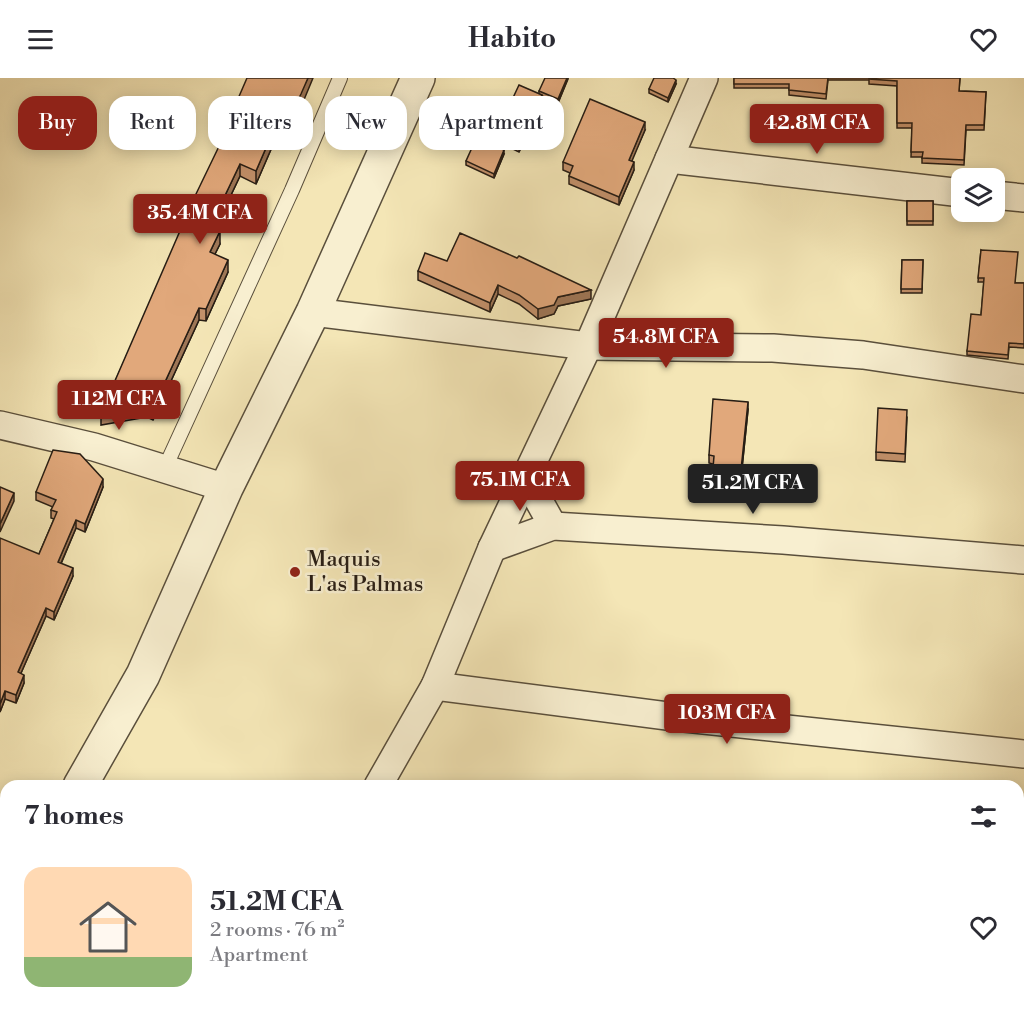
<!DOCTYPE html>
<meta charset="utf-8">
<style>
:root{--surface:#fff;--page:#f7f7f7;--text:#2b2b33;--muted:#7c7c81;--accent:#8f2418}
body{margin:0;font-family:"Libre Bodoni",serif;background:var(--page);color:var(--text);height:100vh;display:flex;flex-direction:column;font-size:22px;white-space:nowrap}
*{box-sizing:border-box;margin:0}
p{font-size:20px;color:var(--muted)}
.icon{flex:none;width:33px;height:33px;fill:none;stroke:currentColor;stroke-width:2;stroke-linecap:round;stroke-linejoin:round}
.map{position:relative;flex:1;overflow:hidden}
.sheet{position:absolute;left:0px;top:702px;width:1024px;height:234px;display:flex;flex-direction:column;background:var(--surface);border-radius:18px 18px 0 0;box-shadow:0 3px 15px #0003}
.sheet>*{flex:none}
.guide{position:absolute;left:18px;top:18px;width:600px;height:54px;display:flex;gap:12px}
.buttons{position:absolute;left:951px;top:90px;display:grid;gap:12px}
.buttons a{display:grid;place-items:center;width:54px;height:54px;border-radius:12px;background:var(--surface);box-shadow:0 3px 15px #0003;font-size:30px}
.price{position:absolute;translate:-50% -51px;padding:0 14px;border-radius:6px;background:var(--accent);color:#fff;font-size:20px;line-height:39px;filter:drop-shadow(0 2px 3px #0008)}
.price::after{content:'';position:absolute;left:50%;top:36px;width:18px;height:14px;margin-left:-9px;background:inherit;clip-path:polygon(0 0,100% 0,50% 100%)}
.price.active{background:#222;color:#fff}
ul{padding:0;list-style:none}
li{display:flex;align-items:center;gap:18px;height:150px;padding:0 24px}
li span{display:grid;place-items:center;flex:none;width:168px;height:120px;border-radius:18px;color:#555}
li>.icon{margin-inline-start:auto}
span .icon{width:72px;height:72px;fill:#fffc;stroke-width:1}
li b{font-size:26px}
h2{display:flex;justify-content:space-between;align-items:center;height:72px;padding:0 24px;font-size:26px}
.chip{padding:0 21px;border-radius:18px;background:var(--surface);box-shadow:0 3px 15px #0003;font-size:21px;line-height:54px}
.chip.active{background:var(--accent);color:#fff}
header{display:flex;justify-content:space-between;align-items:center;height:78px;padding:0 24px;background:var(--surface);font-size:27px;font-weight:700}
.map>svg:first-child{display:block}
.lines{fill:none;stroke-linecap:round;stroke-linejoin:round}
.service-casing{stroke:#5a4f3c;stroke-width:16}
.minor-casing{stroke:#5a4f3c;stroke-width:30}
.tertiary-casing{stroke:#5a4f3c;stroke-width:36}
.service{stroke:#f8efd0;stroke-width:14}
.minor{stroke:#f8efd0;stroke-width:27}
.tertiary{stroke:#f8efd0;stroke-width:33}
.wall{fill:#c2906a;stroke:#271d14;stroke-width:1.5}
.shaded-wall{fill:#9e7656;stroke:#271d14;stroke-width:1.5}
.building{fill:#e1a87b;stroke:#271d14;stroke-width:1.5}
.poi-dot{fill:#8f2418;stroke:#f8efd0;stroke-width:2}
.labels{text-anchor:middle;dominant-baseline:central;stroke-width:5;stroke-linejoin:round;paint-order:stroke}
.poi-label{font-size:22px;fill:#271d14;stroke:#f8efd0;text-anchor:start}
</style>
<header><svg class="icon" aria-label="menu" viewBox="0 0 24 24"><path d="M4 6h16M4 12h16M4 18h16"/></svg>Habito<svg class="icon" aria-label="heart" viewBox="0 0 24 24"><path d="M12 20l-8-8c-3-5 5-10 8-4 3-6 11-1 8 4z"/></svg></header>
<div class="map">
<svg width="1024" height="936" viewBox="0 0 1024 936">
<rect width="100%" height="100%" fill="#f4e6b6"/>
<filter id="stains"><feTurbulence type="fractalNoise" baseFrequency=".00333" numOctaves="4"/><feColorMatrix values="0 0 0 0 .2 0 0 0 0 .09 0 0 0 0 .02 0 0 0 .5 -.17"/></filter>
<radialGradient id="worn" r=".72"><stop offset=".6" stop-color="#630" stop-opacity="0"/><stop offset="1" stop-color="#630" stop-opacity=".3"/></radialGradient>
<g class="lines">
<g class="service-casing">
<polyline id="service" points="164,392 292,112 340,0"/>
</g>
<g class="minor-casing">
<g id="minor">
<polyline points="669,81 962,115"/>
<polyline points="994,117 1024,120"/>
<polyline points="313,234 588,268 773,270 863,277 1024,301"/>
<polyline points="0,347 94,369 226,410"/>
<polyline points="525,398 553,448"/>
<polyline points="492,470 553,448 783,462 1024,482"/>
<polyline points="435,608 675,639 1024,676"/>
<polyline points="378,708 435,608 492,470 588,268 704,0"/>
<polyline points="0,803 6,804"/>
<polyline points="1018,876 1024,877"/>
</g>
</g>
<g class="tertiary-casing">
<g id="tertiary">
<polyline points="80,708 143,597 226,410 313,234 418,0"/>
<polyline points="0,835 6,827"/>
</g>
</g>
<use href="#service" class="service"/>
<use href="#minor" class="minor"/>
<use href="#tertiary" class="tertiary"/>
</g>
<g class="wall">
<polygon points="568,0 558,25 542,18 542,24 519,74 496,63 496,56 539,16 539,13"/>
<polygon points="734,0 960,0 959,13 986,14 984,52 966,52 964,87 922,85 922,79 911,79 912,50 897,50 897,8 869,6 869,2 828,2 826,21 789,17 789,10 734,10"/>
<polygon points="676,6 668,24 649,15 649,11"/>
<polygon points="301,29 278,71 272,69 256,106 240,98 215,151 220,166 215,176 228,194 206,243 199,242 153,342 147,339 101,347 101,335 234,37 234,30"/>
<polygon points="645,52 631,83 634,92 619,127 569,106 569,98 570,95 563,92 563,84"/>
<polygon points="504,76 494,100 466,87 466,83"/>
<rect x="907" y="123" width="26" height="24"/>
<polygon points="981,172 1016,205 1024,205 1024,270 1009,269 1008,281 967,277 967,273 981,237 984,204 978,204"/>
<polygon points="902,182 923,182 922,215 901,215"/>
<polygon points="447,183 591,221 558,228 554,236 538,241 519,226 498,216 490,234 418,202 418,193"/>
<polygon points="748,332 741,400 713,398 713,386 709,385 709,377"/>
<polygon points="907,340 905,384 876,382 876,374"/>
<polygon points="103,409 85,454 76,450 61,486 73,498 54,542 46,538 21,595 24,605 16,625 5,621 0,634 39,476 54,441 51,440 51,432 53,429 36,422 36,414"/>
<polygon points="1018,788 1024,801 1022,850 1018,850"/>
</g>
<g class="shaded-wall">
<polygon points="308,0 313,0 301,29 278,71 278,59"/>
<polygon points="567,0 568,0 568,1 558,25 558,21"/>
<polygon points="676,2 676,6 668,24 668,20"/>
<polygon points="542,17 542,24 519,74 519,67"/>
<polygon points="645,44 645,52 629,90 629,82"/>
<polygon points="272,56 272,69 256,106 256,93"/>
<polygon points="504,72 504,76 494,100 494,96"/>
<polygon points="634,84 634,92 619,127 619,119"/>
<polygon points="240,86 240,98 210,161 210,149"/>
<polygon points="220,153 220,166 210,186 210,174"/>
<polygon points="228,182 228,194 206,243 206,231"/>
<polygon points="498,207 498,216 490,234 490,225"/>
<polygon points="591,212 591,221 558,228 554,236 538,241 538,231 558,219"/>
<polygon points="199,230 199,242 153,342 153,330"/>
<polygon points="748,324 748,332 741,400 741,392"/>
<polygon points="103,401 103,409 85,454 85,446"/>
<polygon points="14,415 14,423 0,454 0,446"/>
<polygon points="76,442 76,450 58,492 58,484"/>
<polygon points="73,490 73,498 54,542 54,534"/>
<polygon points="46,530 46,538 18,602 18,594"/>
<polygon points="24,597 24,605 16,625 16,617"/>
<polygon points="5,613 5,621 0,634 0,626"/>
</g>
<g class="building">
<polygon points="247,0 308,0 301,16 278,59 272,56 256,93 240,86 210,149 220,153 210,174 228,182 206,231 199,230 153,330 147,327 101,335 196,116 237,31 234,30"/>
<polygon points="545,0 567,0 558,21 539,13"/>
<polygon points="654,0 673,0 676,2 668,20 649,11"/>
<polygon points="734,0 828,0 826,16 789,12 789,6 734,6"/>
<polygon points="869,0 960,0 959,13 986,14 984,47 966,47 964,82 922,80 923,74 911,74 912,45 897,45 897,3 869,1"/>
<polygon points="519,7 542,17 519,67 496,56"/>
<polygon points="590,21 645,44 629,82 634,84 619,119 569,98 573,88 563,84"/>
<polygon points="476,61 504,72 494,96 466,83"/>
<rect x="907" y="123" width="26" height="20"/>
<polygon points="460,155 517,180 519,178 591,212 558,219 554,227 538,231 519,217 498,207 490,225 418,193 425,175 447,183"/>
<polygon points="981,172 1018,174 1015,205 1024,205 1024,266 1009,265 1008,277 967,273 971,236 981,237 984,200 978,200"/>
<polygon points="902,182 923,182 922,211 901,211"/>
<polygon points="713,321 748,324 741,392 713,390 714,378 709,377"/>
<polygon points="878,330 907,332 905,376 876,374"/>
<polygon points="53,372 80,376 103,401 85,446 76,442 58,484 73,490 54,534 46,530 18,594 24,597 16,617 5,613 0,626 0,460 39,476 57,434 51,432 56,422 36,414"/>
<polygon points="0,409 14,415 0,446"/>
<polygon points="1018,788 1024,788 1022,844 1018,844"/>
</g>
<circle class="poi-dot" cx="295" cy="494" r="6"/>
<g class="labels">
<g class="poi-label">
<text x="307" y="481">Maquis<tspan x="307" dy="25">L'as Palmas</tspan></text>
</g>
</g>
<rect width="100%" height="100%" filter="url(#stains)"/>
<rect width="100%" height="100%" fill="url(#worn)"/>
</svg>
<div class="buttons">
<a><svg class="icon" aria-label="layers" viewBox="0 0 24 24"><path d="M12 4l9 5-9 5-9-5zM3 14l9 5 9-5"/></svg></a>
</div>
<b class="price" style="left:817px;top:77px">42.8M CFA</b>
<b class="price" style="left:200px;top:167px">35.4M CFA</b>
<b class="price" style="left:666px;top:291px">54.8M CFA</b>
<b class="price" style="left:119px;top:353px">112M CFA</b>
<b class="price" style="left:520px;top:434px">75.1M CFA</b>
<b class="price active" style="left:753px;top:437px">51.2M CFA</b>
<b class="price" style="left:727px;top:667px">103M CFA</b>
<div class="guide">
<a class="chip active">Buy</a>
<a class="chip">Rent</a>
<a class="chip">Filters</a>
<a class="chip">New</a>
<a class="chip">Apartment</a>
</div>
<section class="sheet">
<h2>7 homes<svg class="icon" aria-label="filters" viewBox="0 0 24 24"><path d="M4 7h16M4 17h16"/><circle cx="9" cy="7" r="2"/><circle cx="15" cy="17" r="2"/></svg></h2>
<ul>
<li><span style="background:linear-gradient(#ffd9b3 75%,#8fb573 0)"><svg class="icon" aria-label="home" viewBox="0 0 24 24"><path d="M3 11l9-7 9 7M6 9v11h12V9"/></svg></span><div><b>51.2M CFA</b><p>2 rooms · 76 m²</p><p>Apartment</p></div><svg class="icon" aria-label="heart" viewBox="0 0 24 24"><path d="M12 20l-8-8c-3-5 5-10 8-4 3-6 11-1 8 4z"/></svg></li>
</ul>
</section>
</div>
